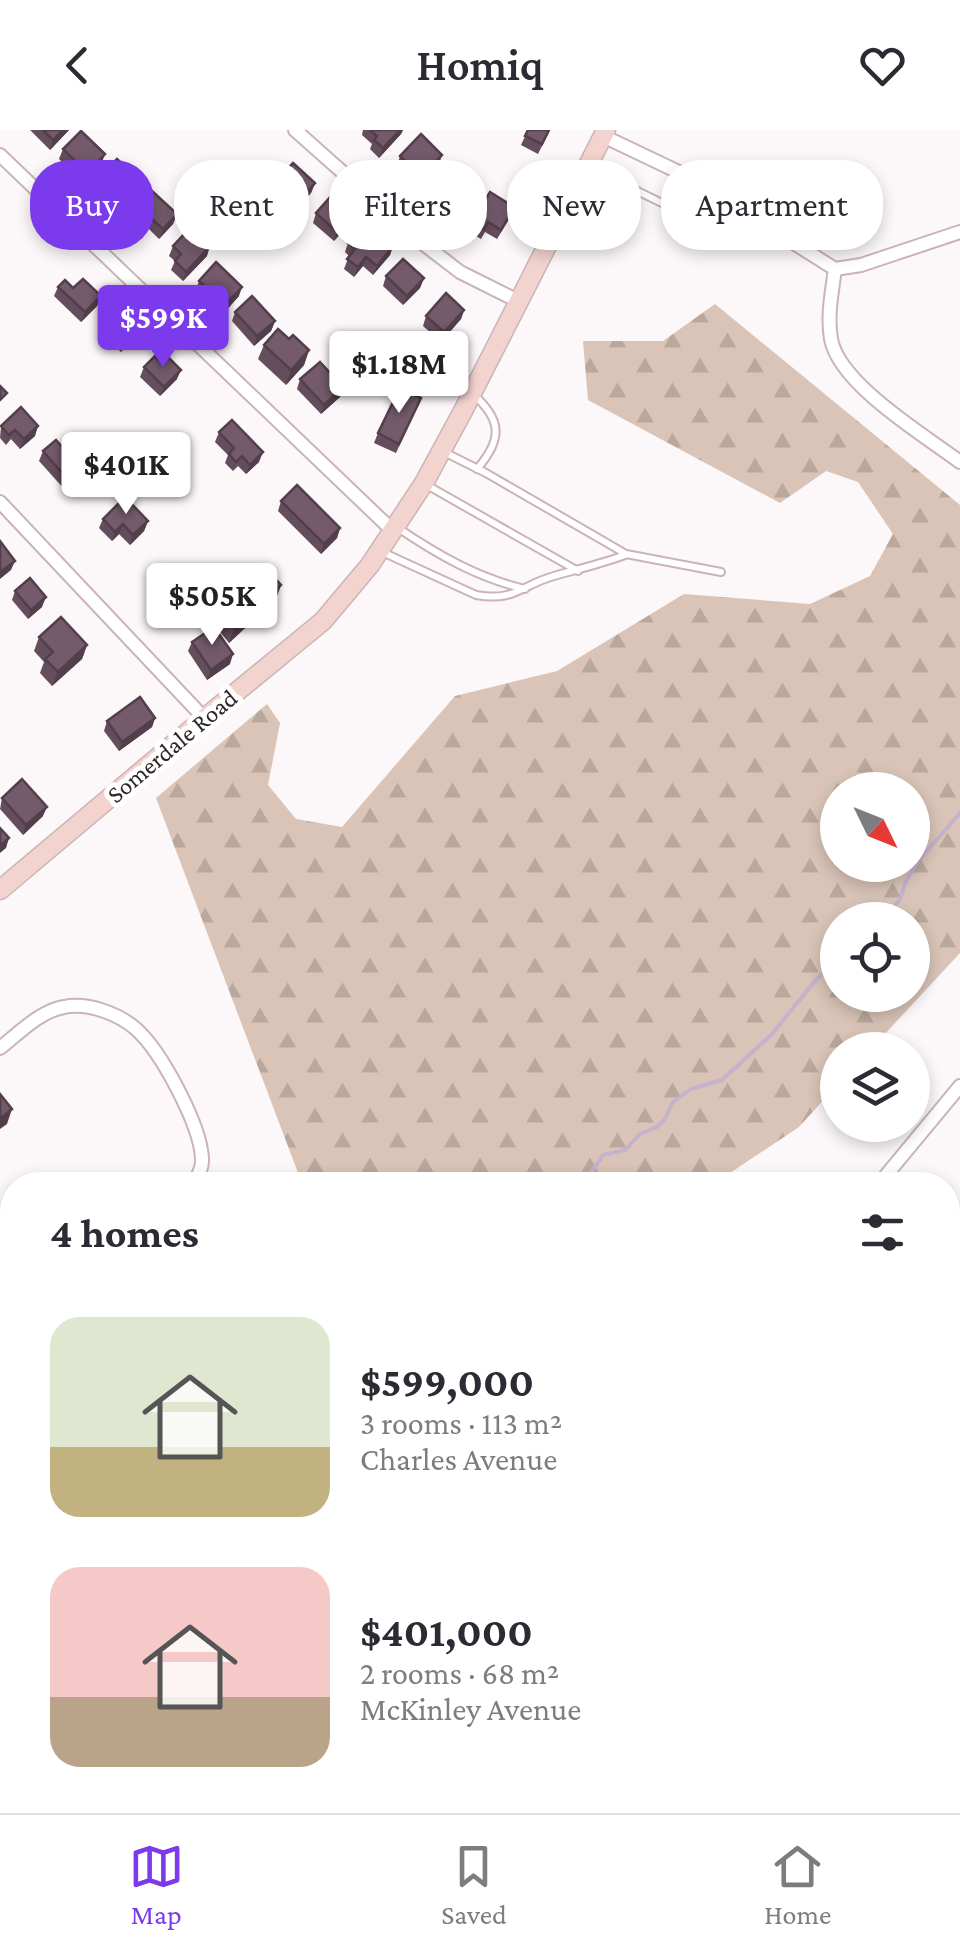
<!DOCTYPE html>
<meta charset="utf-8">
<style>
:root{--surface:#fff;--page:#f7f7f7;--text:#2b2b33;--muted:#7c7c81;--line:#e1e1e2;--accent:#7c3aed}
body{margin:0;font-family:"Crimson Pro",serif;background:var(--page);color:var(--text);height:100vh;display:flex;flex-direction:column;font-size:38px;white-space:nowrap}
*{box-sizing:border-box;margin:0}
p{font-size:32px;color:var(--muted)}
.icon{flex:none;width:55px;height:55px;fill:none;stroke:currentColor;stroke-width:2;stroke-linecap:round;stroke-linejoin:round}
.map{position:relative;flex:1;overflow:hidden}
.drawer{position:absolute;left:0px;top:1042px;width:960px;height:642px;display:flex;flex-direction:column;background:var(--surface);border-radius:40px 40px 0 0;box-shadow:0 5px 15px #0003}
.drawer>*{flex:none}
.guide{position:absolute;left:30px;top:30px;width:900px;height:90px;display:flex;gap:20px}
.needle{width:65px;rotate:133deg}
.buttons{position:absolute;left:820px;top:642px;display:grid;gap:20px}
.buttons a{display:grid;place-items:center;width:110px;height:110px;border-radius:50%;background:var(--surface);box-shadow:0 5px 15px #0003;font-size:50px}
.price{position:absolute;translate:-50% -85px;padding:0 22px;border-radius:10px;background:#fff;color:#222;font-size:32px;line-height:65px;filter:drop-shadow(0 2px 5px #0008)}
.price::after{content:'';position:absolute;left:50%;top:60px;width:30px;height:22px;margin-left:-15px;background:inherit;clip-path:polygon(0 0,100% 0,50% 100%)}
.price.on{background:var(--accent);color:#fff}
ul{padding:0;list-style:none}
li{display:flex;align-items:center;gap:30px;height:250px;padding:0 50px}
li span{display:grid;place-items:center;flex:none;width:280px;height:200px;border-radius:30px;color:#555}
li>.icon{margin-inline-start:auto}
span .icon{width:120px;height:120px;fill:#fffc;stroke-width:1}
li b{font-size:42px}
h2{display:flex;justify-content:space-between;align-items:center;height:120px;padding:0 50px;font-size:42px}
.chip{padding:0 35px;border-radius:40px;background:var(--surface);box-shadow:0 5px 15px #0003;font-size:35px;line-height:90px}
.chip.on{background:var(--accent);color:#fff}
header{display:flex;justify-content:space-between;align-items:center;height:130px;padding:0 50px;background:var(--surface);font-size:45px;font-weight:600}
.dock{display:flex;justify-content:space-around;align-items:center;height:140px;border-top:2px solid var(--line);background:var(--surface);font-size:28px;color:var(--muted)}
.dock a{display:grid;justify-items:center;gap:5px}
.dock .on{color:var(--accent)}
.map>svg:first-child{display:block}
.forest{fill:url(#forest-firs);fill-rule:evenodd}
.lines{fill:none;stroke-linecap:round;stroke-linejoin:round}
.stream{stroke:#c5b2cc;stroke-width:4}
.service-casing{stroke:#cbb4b8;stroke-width:10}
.minor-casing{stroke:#cbb4b8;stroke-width:16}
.secondary-casing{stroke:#cbb4b8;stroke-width:21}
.service{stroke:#fff;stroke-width:6}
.minor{stroke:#fff;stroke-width:12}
.secondary{stroke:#f3d3ce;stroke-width:18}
.wall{fill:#644d5c}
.shaded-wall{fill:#513f4b}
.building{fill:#745a6b;stroke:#513f4b;stroke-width:2.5}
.labels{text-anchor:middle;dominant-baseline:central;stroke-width:10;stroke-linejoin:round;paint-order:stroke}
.street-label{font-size:25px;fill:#2e2527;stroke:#fff}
</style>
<header><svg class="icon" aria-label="back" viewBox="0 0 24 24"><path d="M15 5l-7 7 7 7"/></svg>Homiq<svg class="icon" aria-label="heart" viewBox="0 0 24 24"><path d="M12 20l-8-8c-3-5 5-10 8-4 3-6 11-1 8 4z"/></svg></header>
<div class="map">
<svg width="960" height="1683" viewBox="0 0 960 1683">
<defs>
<pattern id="forest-firs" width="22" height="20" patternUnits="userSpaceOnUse" patternTransform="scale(2.5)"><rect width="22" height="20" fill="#d9c4b7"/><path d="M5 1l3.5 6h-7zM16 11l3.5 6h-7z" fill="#bba89d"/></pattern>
</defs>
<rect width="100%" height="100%" fill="#fcf7f8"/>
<g class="forest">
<path d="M715,174L960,375V823L870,920H838L837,955L799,997L712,1055H297L300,1048L156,668L267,574L280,593L268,655L296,689L342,697L455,566L557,541L684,464L810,474L870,446L893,404L858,352L826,341L780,373L588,270L583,211H663ZM838,660H912V735H838ZM838,790H912V865H838Z"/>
<polygon points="12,1458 12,1599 0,1596 0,1468"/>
</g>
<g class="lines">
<g class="stream">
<polyline points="883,790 900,769 906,751 919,730 960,683"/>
<polyline points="587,1055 592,1041 603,1025 625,1020 640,1004 657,997 665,989 673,972 691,959 722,950 772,904 814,852 838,828"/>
<polyline points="0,1561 12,1559"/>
</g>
<g class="service-casing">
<g id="service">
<polyline points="577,61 613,77 625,55 666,75 678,69 689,47"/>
<path d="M473,264C502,290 503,309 477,339"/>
<polyline points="442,321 486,343 626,424 721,442"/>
<polyline points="425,354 578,441"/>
<path d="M398,398C438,425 478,448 525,459"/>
<path d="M380,421L476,465C515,472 521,455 554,446C578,439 601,434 625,425"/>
</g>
</g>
<g class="minor-casing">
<g id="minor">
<polyline points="295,0 421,112 460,142 518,171"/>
<polyline points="603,6 689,47 835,139 861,135 960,102"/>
<polyline points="0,25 394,402"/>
<path d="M835,139C832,162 827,185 831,209C839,254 924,305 960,332"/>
<polyline points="0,372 204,588"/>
<path d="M0,918C19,903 40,881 64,877C88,872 119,884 136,899C161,921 200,994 202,1028C203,1039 198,1047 191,1055"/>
<polyline points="878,1055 960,956"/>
<polyline points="948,1249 960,1239"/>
<polyline points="0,1252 12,1278"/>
<polyline points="0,1340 12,1312 12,1294"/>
<polyline points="358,1672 375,1683"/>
<polyline points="710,1672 715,1683"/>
<polyline points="918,1672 922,1683"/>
<polyline points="479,1683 481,1672"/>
</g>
</g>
<g class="secondary-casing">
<polyline id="secondary" points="0,760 201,591 323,491 370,435 424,353 463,281 606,0"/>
</g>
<use href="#service" class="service"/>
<use href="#minor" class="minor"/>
<use href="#secondary" class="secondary"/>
</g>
<g class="wall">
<polygon points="30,0 69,0 50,20"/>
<polygon points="363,0 403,0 401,4 379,28 370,19 372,14 362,5"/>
<polygon points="528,0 550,0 538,24 521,15"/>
<polygon points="63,19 105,24 101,34 83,52 59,29"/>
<polygon points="400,26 439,34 413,61 399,48 401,41 397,36"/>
<polygon points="94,52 142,54 139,63 116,87 91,62"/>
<polygon points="315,53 311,63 291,85 270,65 273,55"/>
<polygon points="429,60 467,74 452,91 437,77 435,79 425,69"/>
<polygon points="514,77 511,86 497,109 485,102 481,109 469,102 472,92"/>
<polygon points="316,83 349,94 334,111 313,93"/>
<polygon points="177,84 173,94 159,109 148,98 135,111 122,98 125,88"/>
<polygon points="348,113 393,116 390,125 373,145 363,136 354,147 344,139 349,126 345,122"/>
<polygon points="173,116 207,126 183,151 171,140 175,131 169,126"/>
<polygon points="386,146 424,148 420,158 403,175 383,156"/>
<polygon points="199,151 239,166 222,185 196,160"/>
<polygon points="58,157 73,158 101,166 97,176 81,192 54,166"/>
<polygon points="464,180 461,189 441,212 423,196 426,186"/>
<polygon points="235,182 275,191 271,201 254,216 232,191"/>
<polygon points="101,192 139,195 136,205 121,222 98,202"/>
<polygon points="289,209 309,220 304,235 286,255 258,229 264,215"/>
<polygon points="144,237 177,249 160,266 140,247"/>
<polygon points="300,249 343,257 340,267 321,284 297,259"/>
<polygon points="421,268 396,323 374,313 378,303"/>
<polygon points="1,296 35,306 20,319 11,309 6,315 0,308"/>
<polygon points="219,302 259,332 246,344 238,336 233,341 225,333 228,325 215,312"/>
<polygon points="43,321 82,339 78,349 65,360 39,331"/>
<polygon points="281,371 340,398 337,408 321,424 278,381"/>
<polygon points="103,389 148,391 144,401 130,415 119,404 112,411 99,398"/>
<polygon points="281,455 276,469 229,513 220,502 225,488"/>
<polygon points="15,461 42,477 28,489 12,470"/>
<polygon points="39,507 87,515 82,529 52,556 40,543 44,532 34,521"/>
<polygon points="192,512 230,534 207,550 188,521"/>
<polygon points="155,588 152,597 119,621 104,601 107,591"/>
<polygon points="2,668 43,686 23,705 0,679"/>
</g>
<g class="shaded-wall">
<polygon points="63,0 69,0 50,20 53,10"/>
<polygon points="400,0 403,0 401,4 379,28 383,18"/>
<polygon points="105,24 101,34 83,52 87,43"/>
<polygon points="442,25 439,34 413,61 416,52"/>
<polygon points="315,53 311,63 291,85 295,75"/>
<polygon points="142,54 139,63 116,87 120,77"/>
<polygon points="471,64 467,74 452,91 456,81"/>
<polygon points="177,84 173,94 159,109 163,99"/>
<polygon points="353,84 349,94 334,111 337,102"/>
<polygon points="152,89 148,98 135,111 139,102"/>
<polygon points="210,116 207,126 183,151 186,142"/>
<polygon points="393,116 390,125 373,145 377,136"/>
<polygon points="366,127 363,136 354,147 358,137"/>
<polygon points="424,148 420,158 403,175 407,166"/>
<polygon points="242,157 239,166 222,185 225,175"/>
<polygon points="101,166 97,176 81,192 85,182"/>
<polygon points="464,180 461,189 441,212 444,202"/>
<polygon points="275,191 271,201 254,216 257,206"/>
<polygon points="139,195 136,205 121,222 124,212"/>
<polygon points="309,220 304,235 286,255 291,240"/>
<polygon points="181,240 177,249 160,266 164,257"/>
<polygon points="343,257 340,267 321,284 324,275"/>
<polygon points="38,296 35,306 20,319 24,309"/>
<polygon points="263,322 259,332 246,344 250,335"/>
<polygon points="82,339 78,349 65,360 69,351"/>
<polygon points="148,391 144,401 130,415 133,405"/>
<polygon points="123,394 119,404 112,411 115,402"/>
<polygon points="340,398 337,408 321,424 324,414"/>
<polygon points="15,431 11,440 0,449 0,442"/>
<polygon points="281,455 276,469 229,513 234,498"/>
<polygon points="46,467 42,477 28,489 31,480"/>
<polygon points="87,515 82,529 52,556 58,542"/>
<polygon points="233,524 230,534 207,550 211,540"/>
<polygon points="155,588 152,597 119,621 122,612"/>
<polygon points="47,677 43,686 23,705 26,695"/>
<polygon points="9,708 6,718 0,723 0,716"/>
<polygon points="12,979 7,994 0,999 0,989"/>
</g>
<g class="building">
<polygon points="43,0 63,0 53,10"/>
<polygon points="370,0 400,0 383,18 374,10 377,6"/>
<polygon points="528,0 549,0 542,14 525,6"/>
<polygon points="81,1 105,24 87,43 63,19"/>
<polygon points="421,4 442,25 416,52 402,38 407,33 400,26"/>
<polygon points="117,29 142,54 120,77 94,52"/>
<polygon points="293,33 315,53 295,75 273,55"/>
<polygon points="443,44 453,53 456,50 471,64 456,81 440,67 439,69 429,60"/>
<polygon points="152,61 177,84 163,99 152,89 139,102 125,88"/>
<polygon points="490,62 514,77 501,100 488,92 484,99 472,92"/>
<polygon points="332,65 353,84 337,102 316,83"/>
<polygon points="365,92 393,116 377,136 366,127 358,137 347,129 355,119 348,113"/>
<polygon points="190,98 210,116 186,142 175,131 181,124 173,116"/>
<polygon points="403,129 424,148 407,166 386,146"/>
<polygon points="216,132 242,157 225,175 199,151"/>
<polygon points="83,149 101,166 85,182 58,157 65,150 73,158"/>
<polygon points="446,163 464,180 444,202 426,186"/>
<polygon points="252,166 275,191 257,206 235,182"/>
<polygon points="116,175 139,195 124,212 101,192"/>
<polygon points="278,199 289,209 293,205 309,220 291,240 264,215"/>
<polygon points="155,226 161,232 167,226 181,240 164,257 144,237"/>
<polygon points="320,232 343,257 324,275 300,249"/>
<polygon points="0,256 7,263 0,270"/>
<polygon points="400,258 421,268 399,314 378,303"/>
<polygon points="21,277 38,296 24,309 15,300 9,305 1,296"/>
<polygon points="232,290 263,322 250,335 242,326 236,332 229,324 234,318 219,302"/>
<polygon points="56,310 82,339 69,351 43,321"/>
<polygon points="297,355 340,398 324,414 281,371"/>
<polygon points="125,367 148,391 133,405 123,394 115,402 103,389"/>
<polygon points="0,411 15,431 0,442"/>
<polygon points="272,445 281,455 234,498 225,488"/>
<polygon points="30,448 46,467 31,480 15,461"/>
<polygon points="61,487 87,515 58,542 45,529 53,522 39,507"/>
<polygon points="214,497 233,524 211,540 192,512"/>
<polygon points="140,567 155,588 122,612 107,591"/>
<polygon points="22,649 47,677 26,695 2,668"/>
<polygon points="0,698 9,708 0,716"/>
<polygon points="0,964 12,979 0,989"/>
</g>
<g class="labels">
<g class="street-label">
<text transform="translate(172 616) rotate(-40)">Somerdale Road</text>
</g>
</g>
</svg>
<div class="buttons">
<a><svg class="needle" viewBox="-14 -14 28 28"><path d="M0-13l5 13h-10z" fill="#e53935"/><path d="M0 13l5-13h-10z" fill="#7c7c81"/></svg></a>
<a><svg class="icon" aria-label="locate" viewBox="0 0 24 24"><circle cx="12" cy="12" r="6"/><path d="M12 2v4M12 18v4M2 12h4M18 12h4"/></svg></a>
<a><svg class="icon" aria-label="layers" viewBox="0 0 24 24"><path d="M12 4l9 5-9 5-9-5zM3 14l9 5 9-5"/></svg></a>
</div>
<b class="price on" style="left:163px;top:240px">$599K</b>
<b class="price" style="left:399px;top:286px">$1.18M</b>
<b class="price" style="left:126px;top:387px">$401K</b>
<b class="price" style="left:212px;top:518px">$505K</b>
<div class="guide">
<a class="chip on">Buy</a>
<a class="chip">Rent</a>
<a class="chip">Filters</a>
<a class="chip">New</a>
<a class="chip">Apartment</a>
</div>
<section class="drawer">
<h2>4 homes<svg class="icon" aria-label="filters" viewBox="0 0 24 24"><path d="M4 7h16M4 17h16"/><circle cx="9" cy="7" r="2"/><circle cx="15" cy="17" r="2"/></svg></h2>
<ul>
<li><span style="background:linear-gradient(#dfe7d0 65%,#c2b280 0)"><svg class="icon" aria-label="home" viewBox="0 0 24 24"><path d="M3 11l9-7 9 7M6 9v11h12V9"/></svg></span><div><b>$599,000</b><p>3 rooms · 113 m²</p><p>Charles Avenue</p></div></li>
<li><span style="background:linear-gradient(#f6c9c9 65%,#b9a48a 0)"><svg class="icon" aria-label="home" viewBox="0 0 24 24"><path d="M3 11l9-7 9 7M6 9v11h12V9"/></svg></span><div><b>$401,000</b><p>2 rooms · 68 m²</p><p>McKinley Avenue</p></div></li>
</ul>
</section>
</div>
<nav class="dock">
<a class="on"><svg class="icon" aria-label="map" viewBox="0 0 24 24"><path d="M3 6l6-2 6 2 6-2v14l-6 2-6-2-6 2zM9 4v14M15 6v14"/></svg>Map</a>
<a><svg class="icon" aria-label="saved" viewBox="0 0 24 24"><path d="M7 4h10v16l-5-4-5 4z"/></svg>Saved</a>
<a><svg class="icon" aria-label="home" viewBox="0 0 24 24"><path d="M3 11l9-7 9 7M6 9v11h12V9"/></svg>Home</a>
</nav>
